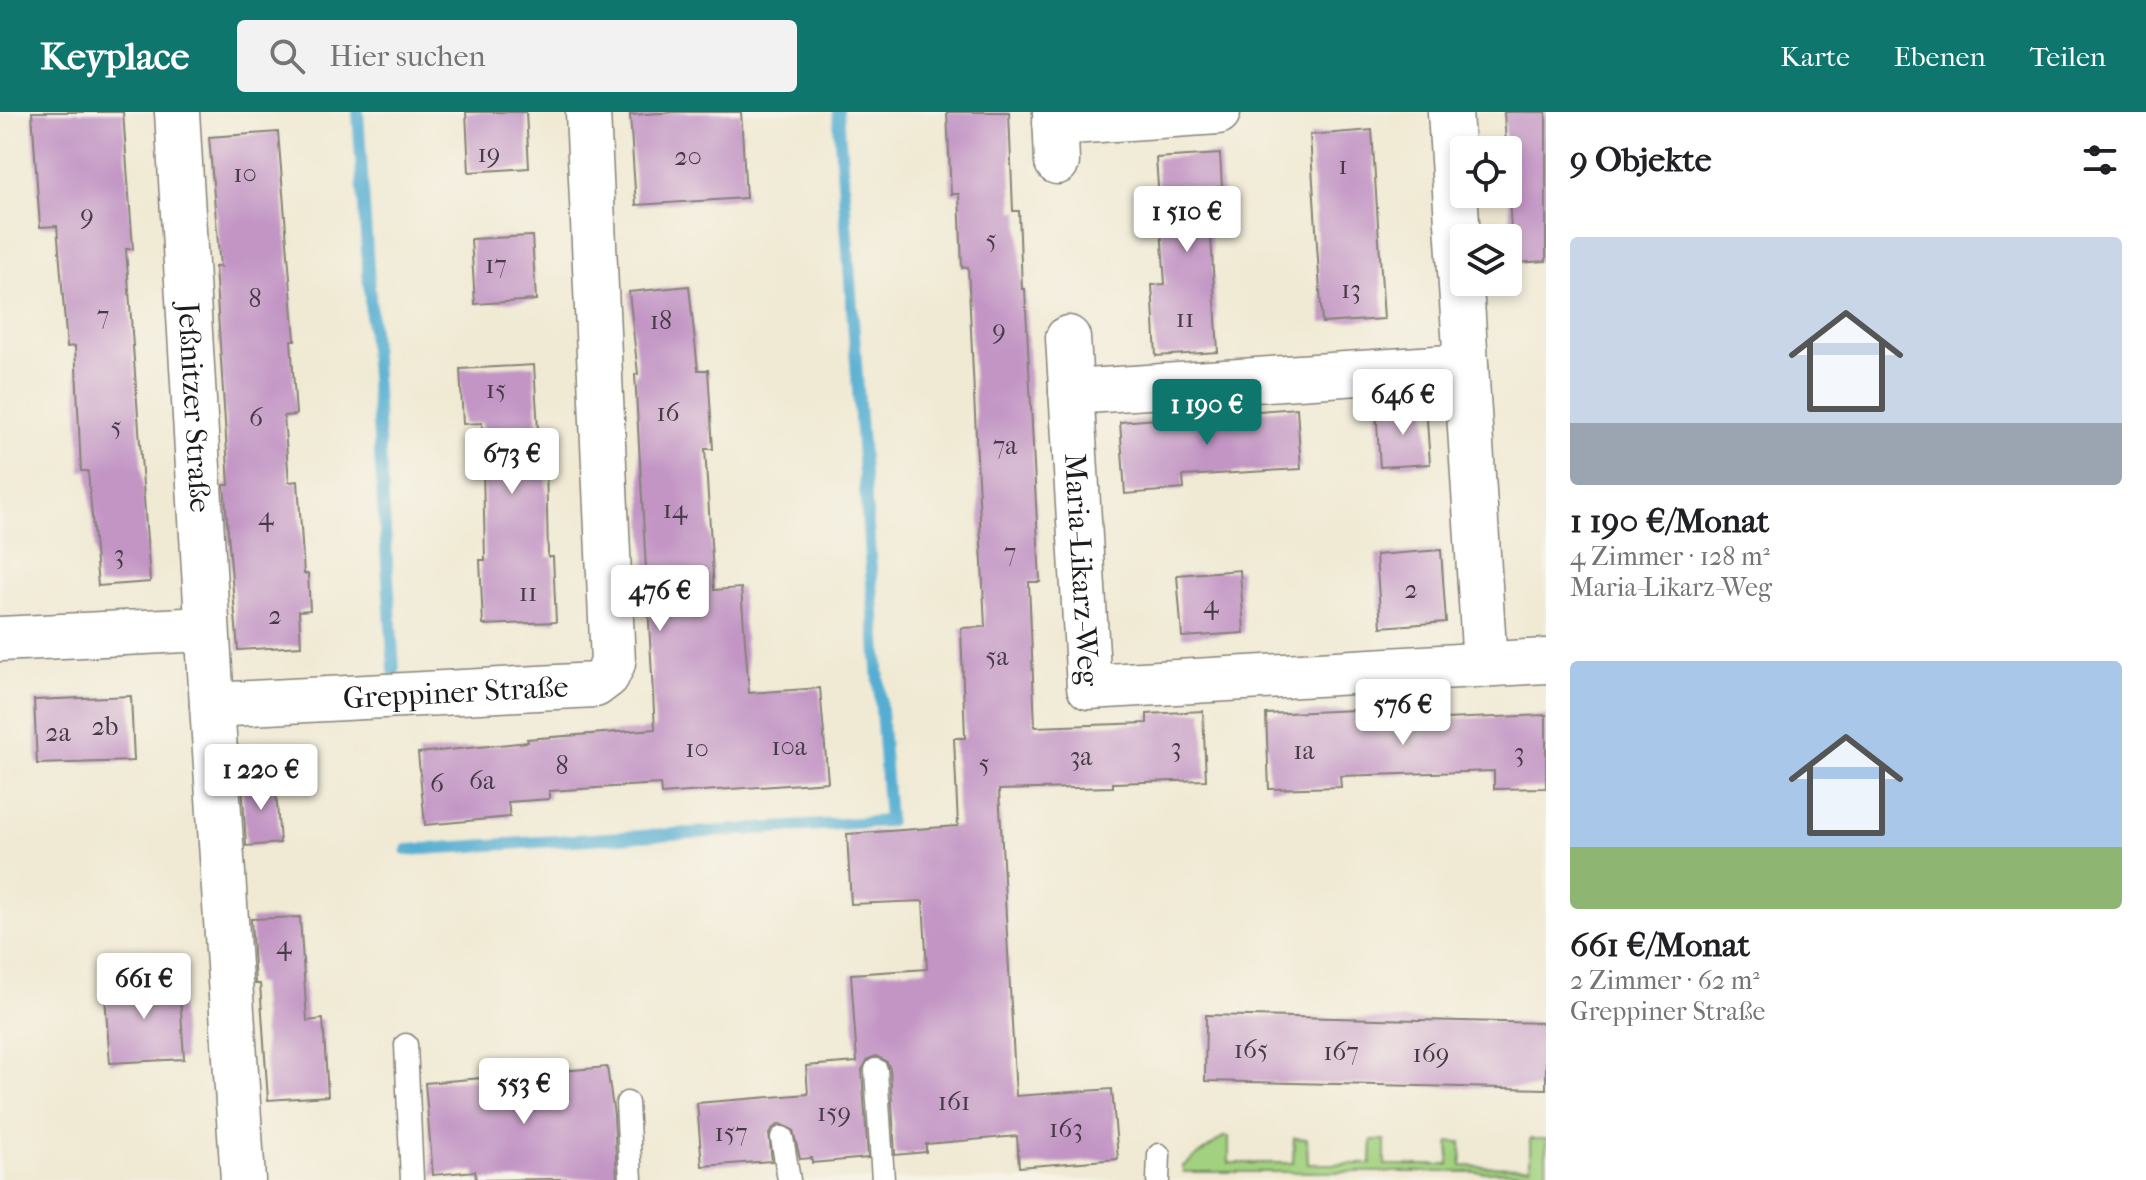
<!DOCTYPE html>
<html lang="de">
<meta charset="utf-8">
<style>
:root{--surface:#fff;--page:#f2f2f2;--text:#202124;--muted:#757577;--accent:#0f766e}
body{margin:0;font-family:"IM FELL French Canon",serif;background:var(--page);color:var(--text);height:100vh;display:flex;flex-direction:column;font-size:30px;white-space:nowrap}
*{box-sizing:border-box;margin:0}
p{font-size:26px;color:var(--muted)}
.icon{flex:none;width:44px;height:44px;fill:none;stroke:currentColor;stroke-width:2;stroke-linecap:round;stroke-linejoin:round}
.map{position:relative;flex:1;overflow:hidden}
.drawer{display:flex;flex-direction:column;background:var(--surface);width:600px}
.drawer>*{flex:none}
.fabs{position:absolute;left:1450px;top:24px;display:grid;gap:16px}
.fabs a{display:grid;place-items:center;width:72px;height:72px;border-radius:8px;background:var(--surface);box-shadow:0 4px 12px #0003;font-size:40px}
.price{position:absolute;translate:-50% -68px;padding:0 18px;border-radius:8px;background:#fff;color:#222;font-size:26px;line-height:52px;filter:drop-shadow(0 2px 4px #0008)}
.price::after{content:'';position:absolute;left:50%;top:48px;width:24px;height:18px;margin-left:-12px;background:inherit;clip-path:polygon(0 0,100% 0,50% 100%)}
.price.on{background:var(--accent);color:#fff}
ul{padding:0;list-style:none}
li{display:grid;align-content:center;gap:16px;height:424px;padding:0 24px}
li span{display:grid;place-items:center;height:248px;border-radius:8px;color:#555}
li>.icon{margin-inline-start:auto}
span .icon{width:144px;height:144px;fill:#fffc;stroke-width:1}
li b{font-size:34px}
h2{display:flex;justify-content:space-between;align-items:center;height:96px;padding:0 24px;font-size:34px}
header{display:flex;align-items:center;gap:48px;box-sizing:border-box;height:112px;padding:0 40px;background:var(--accent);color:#fff}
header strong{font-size:38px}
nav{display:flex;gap:44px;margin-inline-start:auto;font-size:28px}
.search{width:560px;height:72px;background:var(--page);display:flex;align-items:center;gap:20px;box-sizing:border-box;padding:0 28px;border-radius:8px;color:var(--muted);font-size:30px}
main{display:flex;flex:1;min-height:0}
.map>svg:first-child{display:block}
.green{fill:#a2d17f;stroke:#5f764e;stroke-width:2}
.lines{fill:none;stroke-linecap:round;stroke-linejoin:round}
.stream{stroke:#54aed1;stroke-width:12}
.building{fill:#c295c5}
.lane-casing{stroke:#868378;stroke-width:25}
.street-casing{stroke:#868378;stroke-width:47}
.lane{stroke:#fff;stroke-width:22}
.street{stroke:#fff;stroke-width:44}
.labels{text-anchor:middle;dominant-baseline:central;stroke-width:6;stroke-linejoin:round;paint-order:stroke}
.number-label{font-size:26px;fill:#463a46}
.street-label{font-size:30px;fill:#1c1c1c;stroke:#f7f3e8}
</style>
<header>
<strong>Keyplace</strong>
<div class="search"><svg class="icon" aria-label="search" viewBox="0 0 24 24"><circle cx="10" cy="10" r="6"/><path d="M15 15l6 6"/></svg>Hier suchen</div>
<nav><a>Karte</a><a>Ebenen</a><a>Teilen</a></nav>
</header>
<main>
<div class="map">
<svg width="1546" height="1068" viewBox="0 0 1546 1068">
<rect width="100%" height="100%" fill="#f7f3e8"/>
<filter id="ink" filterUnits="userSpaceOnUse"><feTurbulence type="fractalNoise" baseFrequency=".0125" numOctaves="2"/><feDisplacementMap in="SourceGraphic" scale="16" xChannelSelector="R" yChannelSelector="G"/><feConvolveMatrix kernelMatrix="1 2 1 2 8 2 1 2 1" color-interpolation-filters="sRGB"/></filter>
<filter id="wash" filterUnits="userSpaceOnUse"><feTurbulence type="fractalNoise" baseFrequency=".006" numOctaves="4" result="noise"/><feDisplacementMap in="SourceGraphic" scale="32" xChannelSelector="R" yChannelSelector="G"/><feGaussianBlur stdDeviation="1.8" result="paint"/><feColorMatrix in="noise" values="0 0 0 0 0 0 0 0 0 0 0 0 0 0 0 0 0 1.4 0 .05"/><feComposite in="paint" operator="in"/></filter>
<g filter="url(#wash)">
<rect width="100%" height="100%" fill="#f0ead4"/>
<polygon class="green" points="1223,1025 1229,1025 1229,1051 1293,1051 1294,1026 1307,1027 1308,1052 1371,1052 1372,1028 1385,1028 1385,1053 1449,1053 1449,1030 1461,1030 1462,1054 1530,1055 1530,1027 1546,1027 1546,1060 1183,1060 1183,1054"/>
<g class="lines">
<g class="stream">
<polyline points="358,0 394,559"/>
<polyline points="407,738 889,709 838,0"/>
</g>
</g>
<g id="blocks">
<g class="building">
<polygon points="32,0 123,0 133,137 126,137 150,470 98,474 88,359 81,359 75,234 67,235 57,114 40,115"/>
<polygon points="466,0 526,0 529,56 469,60"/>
<polygon points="676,0 741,0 746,86 636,93 630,3"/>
<polygon points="947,0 1009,0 1013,99 1019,99 1022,177 1025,177 1040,470 1029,470 1035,615 1147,611 1147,602 1203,599 1206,668 1113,671 1113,675 999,678 1016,984 1112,977 1118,1047 1019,1055 1017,1024 926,1032 926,1040 895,1043 890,957 887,950 876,944 868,947 862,958 868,1046 812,1051 812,1046 800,1047 793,1018 780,1012 773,1016 769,1022 772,1049 702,1054 697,991 808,982 806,954 857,950 851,862 927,857 923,789 851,792 847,722 958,714 954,626 965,626 961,516 985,515 968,155 962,156 959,82 951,82"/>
<polygon points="1504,0 1546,0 1546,149 1513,151"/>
<polygon points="1372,18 1384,207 1322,211 1310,23"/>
<polygon points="278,20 295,228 291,228 296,303 284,304 289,370 298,369 304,462 308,462 310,498 299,499 301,534 238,538 224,373 229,373 215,155 220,155 209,25"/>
<polygon points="1220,42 1224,108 1210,109 1218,240 1156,244 1152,173 1165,172 1156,46"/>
<polygon points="532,124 536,188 475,192 471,127"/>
<polygon points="689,174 698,258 708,258 713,337 705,337 714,478 741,476 749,581 820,576 828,670 661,682 660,672 549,679 549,687 508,690 510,705 425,713 418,641 528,630 527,627 655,617 635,262 638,262 629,180"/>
<polygon points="534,253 540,350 546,350 548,445 553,445 556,510 483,513 480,448 485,448 482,311 463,312 460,257"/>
<polygon points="1426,294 1430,352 1380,355 1376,298"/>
<polygon points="1297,296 1301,357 1183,364 1184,377 1125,382 1120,310"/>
<polygon points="1441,438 1446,510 1381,515 1376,443"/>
<polygon points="1240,458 1244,521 1182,525 1177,463"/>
<polygon points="131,584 134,649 37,652 34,588"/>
<polygon points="1444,594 1444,607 1546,603 1546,676 1494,677 1494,659 1340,664 1341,675 1269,677 1266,602"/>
<polygon points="275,666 280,731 246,734 242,669"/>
<polygon points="300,805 307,909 323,907 328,984 268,988 260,872 255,872 251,807"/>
<polygon points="179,866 184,947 110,951 104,871"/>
<polygon points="1206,903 1546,911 1546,977 1205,969"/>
<polygon points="607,955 614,1003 617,1066 476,1068 475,1059 433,1063 425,971"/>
</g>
</g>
</g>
<g filter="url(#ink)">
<use href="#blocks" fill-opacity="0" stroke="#868378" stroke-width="2"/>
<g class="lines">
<g class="lane-casing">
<g id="lane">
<polyline points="406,933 412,1068"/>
<polyline points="876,958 883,1068"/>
<polyline points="627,991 631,1068"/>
<polyline points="782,1026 789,1068"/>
<polyline points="1158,1068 1159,1043"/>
</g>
</g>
<g class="street-casing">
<g id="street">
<path id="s1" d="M177,0L212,593"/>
<polyline points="1055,0 1057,50"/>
<polyline points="1450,0 1485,553"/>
<polyline points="1055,11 1218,0"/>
<path id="s2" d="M1068,226L1089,575L1546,549"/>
<polyline points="1071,280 1466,254"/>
<polyline points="0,527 206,517"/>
<path id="s3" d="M243,1068L212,593L595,573L607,564L613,551L588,0"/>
</g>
</g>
<use href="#lane" class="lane"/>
<use href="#street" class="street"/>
</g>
</g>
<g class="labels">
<g class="number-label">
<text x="489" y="41">19</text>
<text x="688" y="44">20</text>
<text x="1343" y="53">1</text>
<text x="245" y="61">10</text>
<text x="87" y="102">9</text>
<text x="991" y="127">5</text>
<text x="496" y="152">17</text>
<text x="1351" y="177">13</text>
<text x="255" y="186">8</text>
<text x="103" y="203">7</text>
<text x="1185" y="206">11</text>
<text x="661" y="208">18</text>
<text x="999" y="217">9</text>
<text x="496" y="277">15</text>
<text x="668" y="300">16</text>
<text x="256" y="305">6</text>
<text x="116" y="314">5</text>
<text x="1005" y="333">7a</text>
<text x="675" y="397">14</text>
<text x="266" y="404">4</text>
<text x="1010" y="440">7</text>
<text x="119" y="442">3</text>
<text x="1411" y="477">2</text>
<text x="528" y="480">11</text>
<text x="1211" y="492">4</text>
<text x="275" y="503">2</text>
<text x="997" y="544">5a</text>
<text x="105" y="614">2b</text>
<text x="58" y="620">2a</text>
<text x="789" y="634">10a</text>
<text x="1176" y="635">3</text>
<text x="697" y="636">10</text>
<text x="1304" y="638">1a</text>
<text x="1519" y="640">3</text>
<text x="1081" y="644">3a</text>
<text x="984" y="651">5</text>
<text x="562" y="653">8</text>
<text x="482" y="668">6a</text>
<text x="437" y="671">6</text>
<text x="284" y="833">4</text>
<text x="1251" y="937">165</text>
<text x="1341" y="939">167</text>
<text x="1431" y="941">169</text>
<text x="954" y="989">161</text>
<text x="834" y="1000">159</text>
<text x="1066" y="1016">163</text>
<text x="731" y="1020">157</text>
</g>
<g class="street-label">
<text stroke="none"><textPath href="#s1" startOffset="296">Jeßnitzer Straße</textPath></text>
<text stroke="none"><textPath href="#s2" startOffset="232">Maria-Likarz-Weg</textPath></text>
<text stroke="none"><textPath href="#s3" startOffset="720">Greppiner Straße</textPath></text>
</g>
</g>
</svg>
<div class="fabs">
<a><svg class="icon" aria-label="locate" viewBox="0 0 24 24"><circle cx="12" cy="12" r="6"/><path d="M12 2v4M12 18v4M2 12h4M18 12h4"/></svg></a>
<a><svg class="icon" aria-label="layers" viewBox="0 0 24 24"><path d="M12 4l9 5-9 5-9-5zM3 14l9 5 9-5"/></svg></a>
</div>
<b class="price" style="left:1187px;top:142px">1 510 €</b>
<b class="price" style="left:1403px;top:325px">646 €</b>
<b class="price on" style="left:1207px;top:335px">1 190 €</b>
<b class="price" style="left:512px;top:384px">673 €</b>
<b class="price" style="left:660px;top:521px">476 €</b>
<b class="price" style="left:1403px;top:635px">576 €</b>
<b class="price" style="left:261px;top:700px">1 220 €</b>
<b class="price" style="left:144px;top:909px">661 €</b>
<b class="price" style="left:524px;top:1014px">553 €</b>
</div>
<section class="drawer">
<h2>9 Objekte<svg class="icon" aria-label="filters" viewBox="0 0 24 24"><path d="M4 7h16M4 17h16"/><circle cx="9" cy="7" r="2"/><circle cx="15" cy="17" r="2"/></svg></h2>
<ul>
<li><span style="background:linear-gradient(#c9d6e8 75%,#9aa5b1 0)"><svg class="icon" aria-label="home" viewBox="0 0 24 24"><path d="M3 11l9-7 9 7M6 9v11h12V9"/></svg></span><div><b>1 190 €/Monat</b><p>4 Zimmer · 128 m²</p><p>Maria-Likarz-Weg</p></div></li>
<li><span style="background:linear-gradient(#a9c7e8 75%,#8fb573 0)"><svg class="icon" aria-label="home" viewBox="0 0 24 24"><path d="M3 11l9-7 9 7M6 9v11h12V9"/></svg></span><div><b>661 €/Monat</b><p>2 Zimmer · 62 m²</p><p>Greppiner Straße</p></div></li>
</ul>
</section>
</main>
